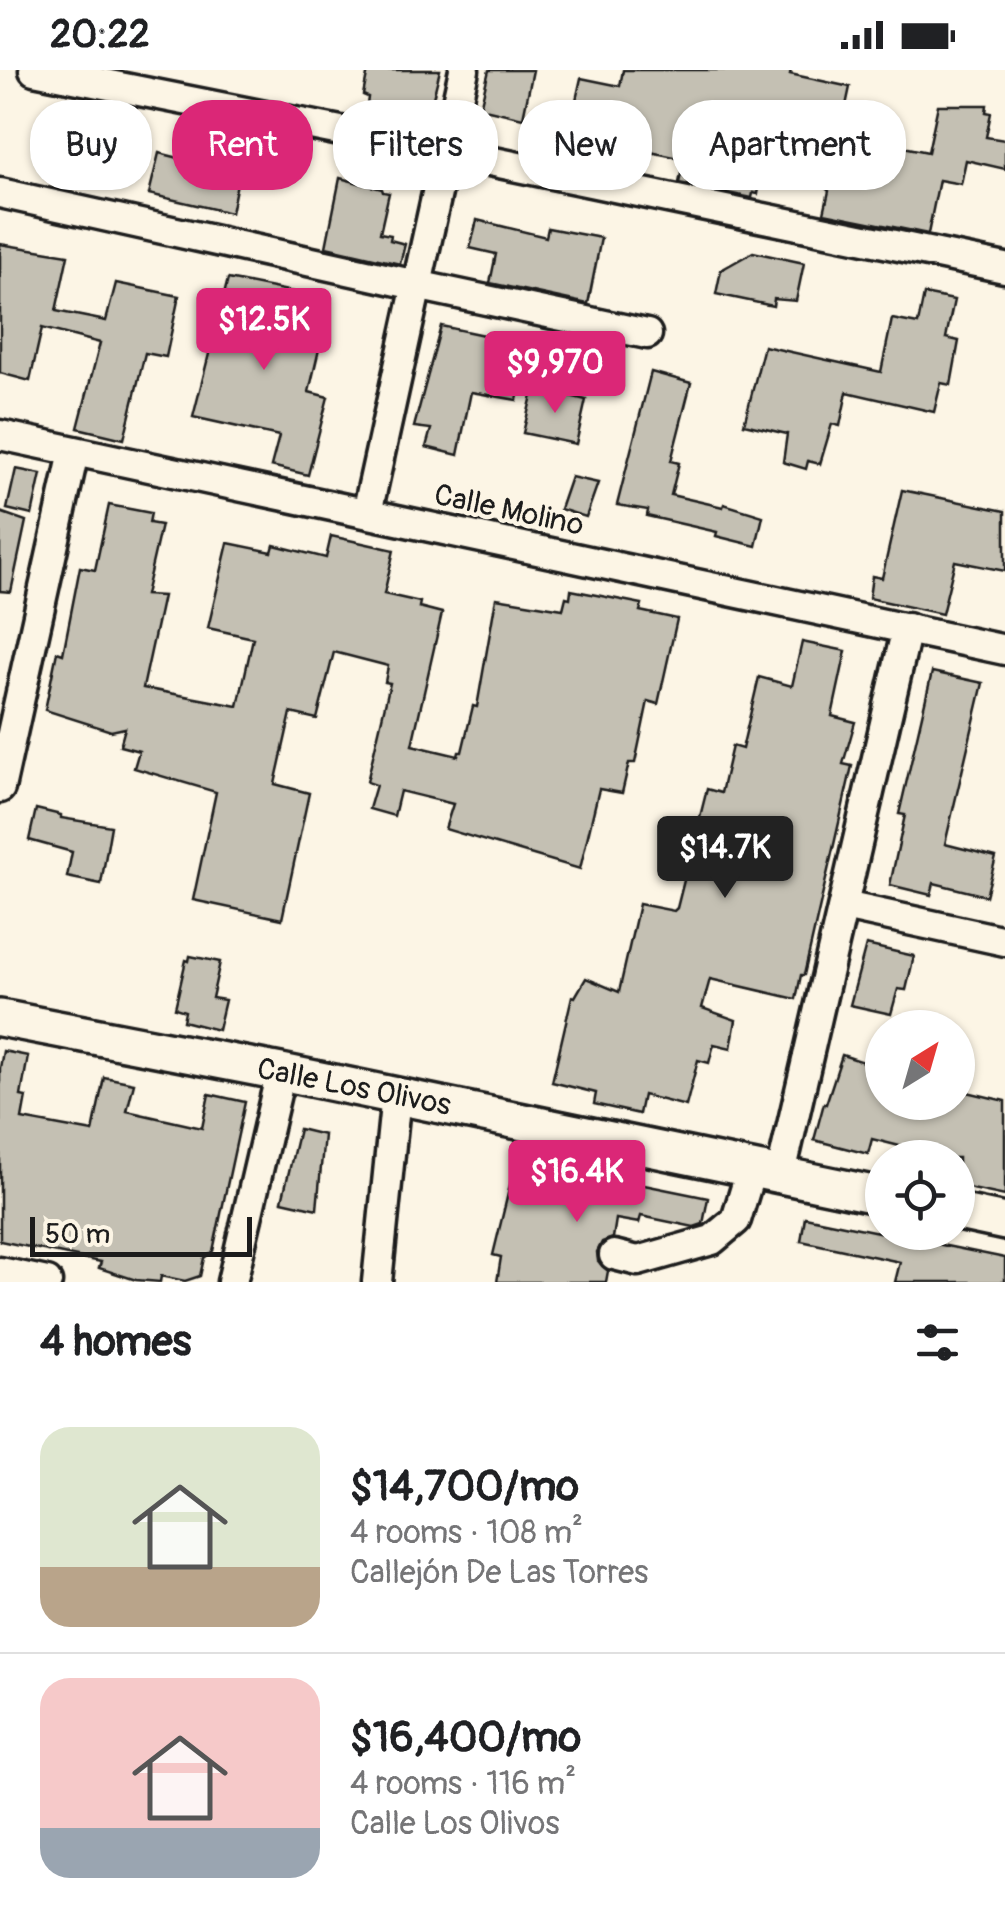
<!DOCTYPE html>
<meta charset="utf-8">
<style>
:root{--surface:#fff;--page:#f2f2f2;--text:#202124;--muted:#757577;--line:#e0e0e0;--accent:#db2777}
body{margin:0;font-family:Pangolin,sans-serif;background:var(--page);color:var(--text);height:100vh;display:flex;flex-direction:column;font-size:38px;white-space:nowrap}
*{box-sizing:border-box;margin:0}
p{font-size:32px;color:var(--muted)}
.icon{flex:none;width:55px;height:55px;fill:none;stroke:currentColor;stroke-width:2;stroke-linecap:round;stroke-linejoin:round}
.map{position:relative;height:1212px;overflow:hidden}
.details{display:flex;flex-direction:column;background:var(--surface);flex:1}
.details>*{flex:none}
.top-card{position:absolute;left:30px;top:30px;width:945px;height:90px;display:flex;gap:20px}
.needle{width:65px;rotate:37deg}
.tools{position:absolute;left:865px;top:940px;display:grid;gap:20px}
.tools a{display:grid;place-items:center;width:110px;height:110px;border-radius:50%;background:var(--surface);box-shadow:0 2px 8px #0004;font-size:50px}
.scale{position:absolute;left:30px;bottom:25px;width:222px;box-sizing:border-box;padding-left:10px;border:5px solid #1c1c1c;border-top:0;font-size:28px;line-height:35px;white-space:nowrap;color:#1c1c1c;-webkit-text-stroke:8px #fcf5e5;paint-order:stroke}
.price{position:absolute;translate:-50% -85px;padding:0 22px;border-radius:10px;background:var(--accent);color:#fff;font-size:32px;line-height:65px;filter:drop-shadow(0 2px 5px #0008)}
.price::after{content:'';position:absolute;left:50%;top:60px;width:30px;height:22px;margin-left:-15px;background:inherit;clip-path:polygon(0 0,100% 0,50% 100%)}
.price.selected{background:#222;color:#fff}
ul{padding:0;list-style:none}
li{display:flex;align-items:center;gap:30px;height:250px;padding:0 40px}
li+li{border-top:2px solid var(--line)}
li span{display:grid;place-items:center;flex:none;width:280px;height:200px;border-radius:30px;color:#555}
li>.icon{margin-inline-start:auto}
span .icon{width:120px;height:120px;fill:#fffc;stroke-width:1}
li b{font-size:42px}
h2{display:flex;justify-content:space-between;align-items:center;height:120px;padding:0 40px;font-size:42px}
.pill{padding:0 35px;border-radius:40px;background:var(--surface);box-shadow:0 2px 8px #0004;font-size:35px;line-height:90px}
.pill.selected{background:var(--accent);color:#fff}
.status{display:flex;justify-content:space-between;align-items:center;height:70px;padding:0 50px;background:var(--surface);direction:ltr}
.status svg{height:28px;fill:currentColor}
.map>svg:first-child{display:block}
.building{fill:#c4c0b3;stroke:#1c1c1c;stroke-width:2.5}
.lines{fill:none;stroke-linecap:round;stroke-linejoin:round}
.minor-casing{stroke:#1c1c1c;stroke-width:35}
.major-casing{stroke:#1c1c1c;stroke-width:42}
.minor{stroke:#fcf5e5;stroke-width:28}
.major{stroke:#fcf5e5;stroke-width:35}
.labels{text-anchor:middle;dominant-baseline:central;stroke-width:9;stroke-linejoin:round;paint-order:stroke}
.street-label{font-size:30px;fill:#1c1c1c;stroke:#fcf5e5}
</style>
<div class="status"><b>20:22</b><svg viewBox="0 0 49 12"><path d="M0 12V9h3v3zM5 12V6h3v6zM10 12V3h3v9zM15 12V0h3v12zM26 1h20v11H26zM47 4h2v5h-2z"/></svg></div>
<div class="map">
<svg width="1005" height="1212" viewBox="0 0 1005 1212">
<rect width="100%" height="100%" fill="#fcf5e5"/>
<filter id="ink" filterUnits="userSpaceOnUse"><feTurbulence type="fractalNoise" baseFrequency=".01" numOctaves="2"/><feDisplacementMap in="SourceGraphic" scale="20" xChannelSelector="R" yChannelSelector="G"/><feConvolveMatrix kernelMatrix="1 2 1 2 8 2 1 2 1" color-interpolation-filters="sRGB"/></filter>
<g filter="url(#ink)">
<g class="building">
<polygon points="368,0 440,0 427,52 390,43 391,40 367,35 368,27 363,25"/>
<polygon points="489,0 533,0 523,48 480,38"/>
<polygon points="623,0 791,0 790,4 850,17 840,64 928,82 938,35 987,35 986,42 991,43 986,67 1005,70 1005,99 966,90 961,114 939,110 928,164 824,143 829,121 815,108 780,99 779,106 762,101 758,124 753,123 752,128 679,113 684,89 636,79 633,94 607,88 605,97 563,88 581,8 620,16"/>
<polygon points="86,60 108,65 102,95 79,90"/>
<polygon points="159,83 239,103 231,143 149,124"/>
<polygon points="340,108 382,119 383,122 389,123 380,163 391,165 390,170 405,174 400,194 326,177"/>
<polygon points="477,150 546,167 548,158 601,168 588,234 490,213 496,184 470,178"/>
<polygon points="0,174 68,185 56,241 106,251 116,213 179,226 166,287 145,283 124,369 78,358 100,273 42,258 30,311 0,303"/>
<polygon points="753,182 804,193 796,231 774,229 773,236 716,224 721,200"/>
<polygon points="228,209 293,222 287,249 324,258 309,322 328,327 308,405 271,396 279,366 193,347"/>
<polygon points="924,224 954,230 946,268 959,271 951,315 941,313 934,342 847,322 840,356 832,354 820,394 808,391 806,399 783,392 787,364 744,354 764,276 881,302 892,249 918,254"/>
<polygon points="441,256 493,267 487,288 525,295 517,330 471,322 458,385 426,377 431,359 414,357"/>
<polygon points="651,302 691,313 671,391 679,393 671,425 723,437 724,434 763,446 756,476 716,466 717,462 647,446 648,440 617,435"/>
<polygon points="534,317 586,330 576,374 523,363"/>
<polygon points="16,399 41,404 32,445 7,439"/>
<polygon points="571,407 598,413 586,447 560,439"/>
<polygon points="902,420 1005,441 1005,501 955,491 942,544 869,528 872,506 882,508"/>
<polygon points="109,435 151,443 149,453 161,455 145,525 163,526 143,618 238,636 253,568 208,558 228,473 272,482 274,475 326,488 331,466 394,480 384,524 420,532 419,537 442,543 412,675 458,686 459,682 462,682 473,636 477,637 496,528 563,539 566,527 570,528 571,520 642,534 640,541 677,549 658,634 648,631 635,693 629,693 622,723 599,719 580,799 445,759 453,734 400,721 394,746 369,739 376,715 367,712 390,613 385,612 388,596 334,582 317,649 291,643 275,714 309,723 282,849 193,830 216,722 134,698 139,681 120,676 125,658 111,661 45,640 57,582 63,584 80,497 95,500"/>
<polygon points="0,442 26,451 11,522 0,521"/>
<polygon points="802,572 846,581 832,646 855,652 843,694 852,696 804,905 801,905 796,929 710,909 702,938 736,950 731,978 714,974 709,993 698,990 686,1036 643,1025 639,1044 594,1034 596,1023 552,1012 572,926 575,927 586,908 619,922 639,834 674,841 677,838 707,719 721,723 732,676 742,679 759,607 792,616"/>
<polygon points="932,602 983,613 945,774 996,787 986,826 934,813 931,825 890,815 905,745 899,744"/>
<polygon points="36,739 61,745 61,748 111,756 101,814 67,807 72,782 29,770"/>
<polygon points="866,875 914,886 906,920 898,919 891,944 850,935"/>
<polygon points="190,886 220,892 212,928 225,930 218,960 183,951 185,941 175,938 186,890 189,891"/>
<polygon points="3,981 28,986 21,1026 26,1027 22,1049 93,1062 104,1007 134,1013 127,1041 202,1058 209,1024 245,1032 213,1181 204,1188 200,1206 185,1211 161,1206 160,1212 136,1210 99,1198 101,1192 0,1171 0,998"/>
<polygon points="842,985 882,998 882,1032 958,1032 959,1020 1005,1031 1005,1126 958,1116 958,1088 921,1088 923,1082 872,1069 868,1084 814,1070 824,1033 826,1034"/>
<polygon points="299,1059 324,1065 317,1139 282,1131"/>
<polygon points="513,1103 592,1120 595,1105 708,1128 703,1154 694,1157 641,1146 639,1153 616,1149 613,1168 602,1172 597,1182 598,1191 608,1201 606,1212 497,1212 501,1187 493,1185"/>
<polygon points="805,1147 1005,1188 1005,1212 895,1212 900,1192 801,1171"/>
</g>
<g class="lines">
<g class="minor-casing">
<g id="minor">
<polyline points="34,0 446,82 1005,198"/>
<polyline points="0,123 416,215 647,264"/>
<polyline points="0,365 1005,580"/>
<polyline points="367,443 464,0"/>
<polyline points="0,718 74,382"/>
<polyline points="844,836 1005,871"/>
<polyline points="781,1103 907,558"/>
<polyline points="614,1185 638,1191 712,1170 736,1150 752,1097"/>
<polyline points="0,1202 47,1212"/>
<polyline points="232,1212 281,1002"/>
<polyline points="377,1212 396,1025"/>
</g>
</g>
<g class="major-casing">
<g id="major">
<polyline points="0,948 281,1002 882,1126"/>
<polyline points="958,1142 1005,1152"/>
</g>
</g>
<use href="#minor" class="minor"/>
<use href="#major" class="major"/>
</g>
</g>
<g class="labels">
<g class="street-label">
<text transform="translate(509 440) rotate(12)">Calle Molino</text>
<text transform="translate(354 1017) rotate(11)">Calle Los Olivos</text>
</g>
</g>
</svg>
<div class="tools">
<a><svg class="needle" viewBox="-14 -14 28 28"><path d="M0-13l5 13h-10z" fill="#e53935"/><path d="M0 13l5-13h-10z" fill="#757577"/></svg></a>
<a><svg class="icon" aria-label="locate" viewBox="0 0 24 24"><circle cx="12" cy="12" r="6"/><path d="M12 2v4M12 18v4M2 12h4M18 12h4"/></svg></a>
</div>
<div class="scale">50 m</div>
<b class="price" style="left:264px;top:303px">$12.5K</b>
<b class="price" style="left:555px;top:346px">$9,970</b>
<b class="price selected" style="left:725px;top:831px">$14.7K</b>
<b class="price" style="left:577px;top:1155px">$16.4K</b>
<div class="top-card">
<a class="pill">Buy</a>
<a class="pill selected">Rent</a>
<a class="pill">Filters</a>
<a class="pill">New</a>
<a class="pill">Apartment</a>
</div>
</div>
<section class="details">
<h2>4 homes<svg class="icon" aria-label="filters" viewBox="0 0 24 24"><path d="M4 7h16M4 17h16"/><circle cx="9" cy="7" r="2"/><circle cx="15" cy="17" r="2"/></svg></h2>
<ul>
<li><span style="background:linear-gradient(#dfe7d0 70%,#b9a48a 0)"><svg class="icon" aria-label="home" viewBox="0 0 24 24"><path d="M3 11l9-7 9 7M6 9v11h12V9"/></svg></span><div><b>$14,700/mo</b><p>4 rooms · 108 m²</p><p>Callejón De Las Torres</p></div></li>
<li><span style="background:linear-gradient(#f6c9c9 75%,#9aa5b1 0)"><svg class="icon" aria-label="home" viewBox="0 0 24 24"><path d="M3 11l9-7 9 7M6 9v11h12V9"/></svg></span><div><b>$16,400/mo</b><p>4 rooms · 116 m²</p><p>Calle Los Olivos</p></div></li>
</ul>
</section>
